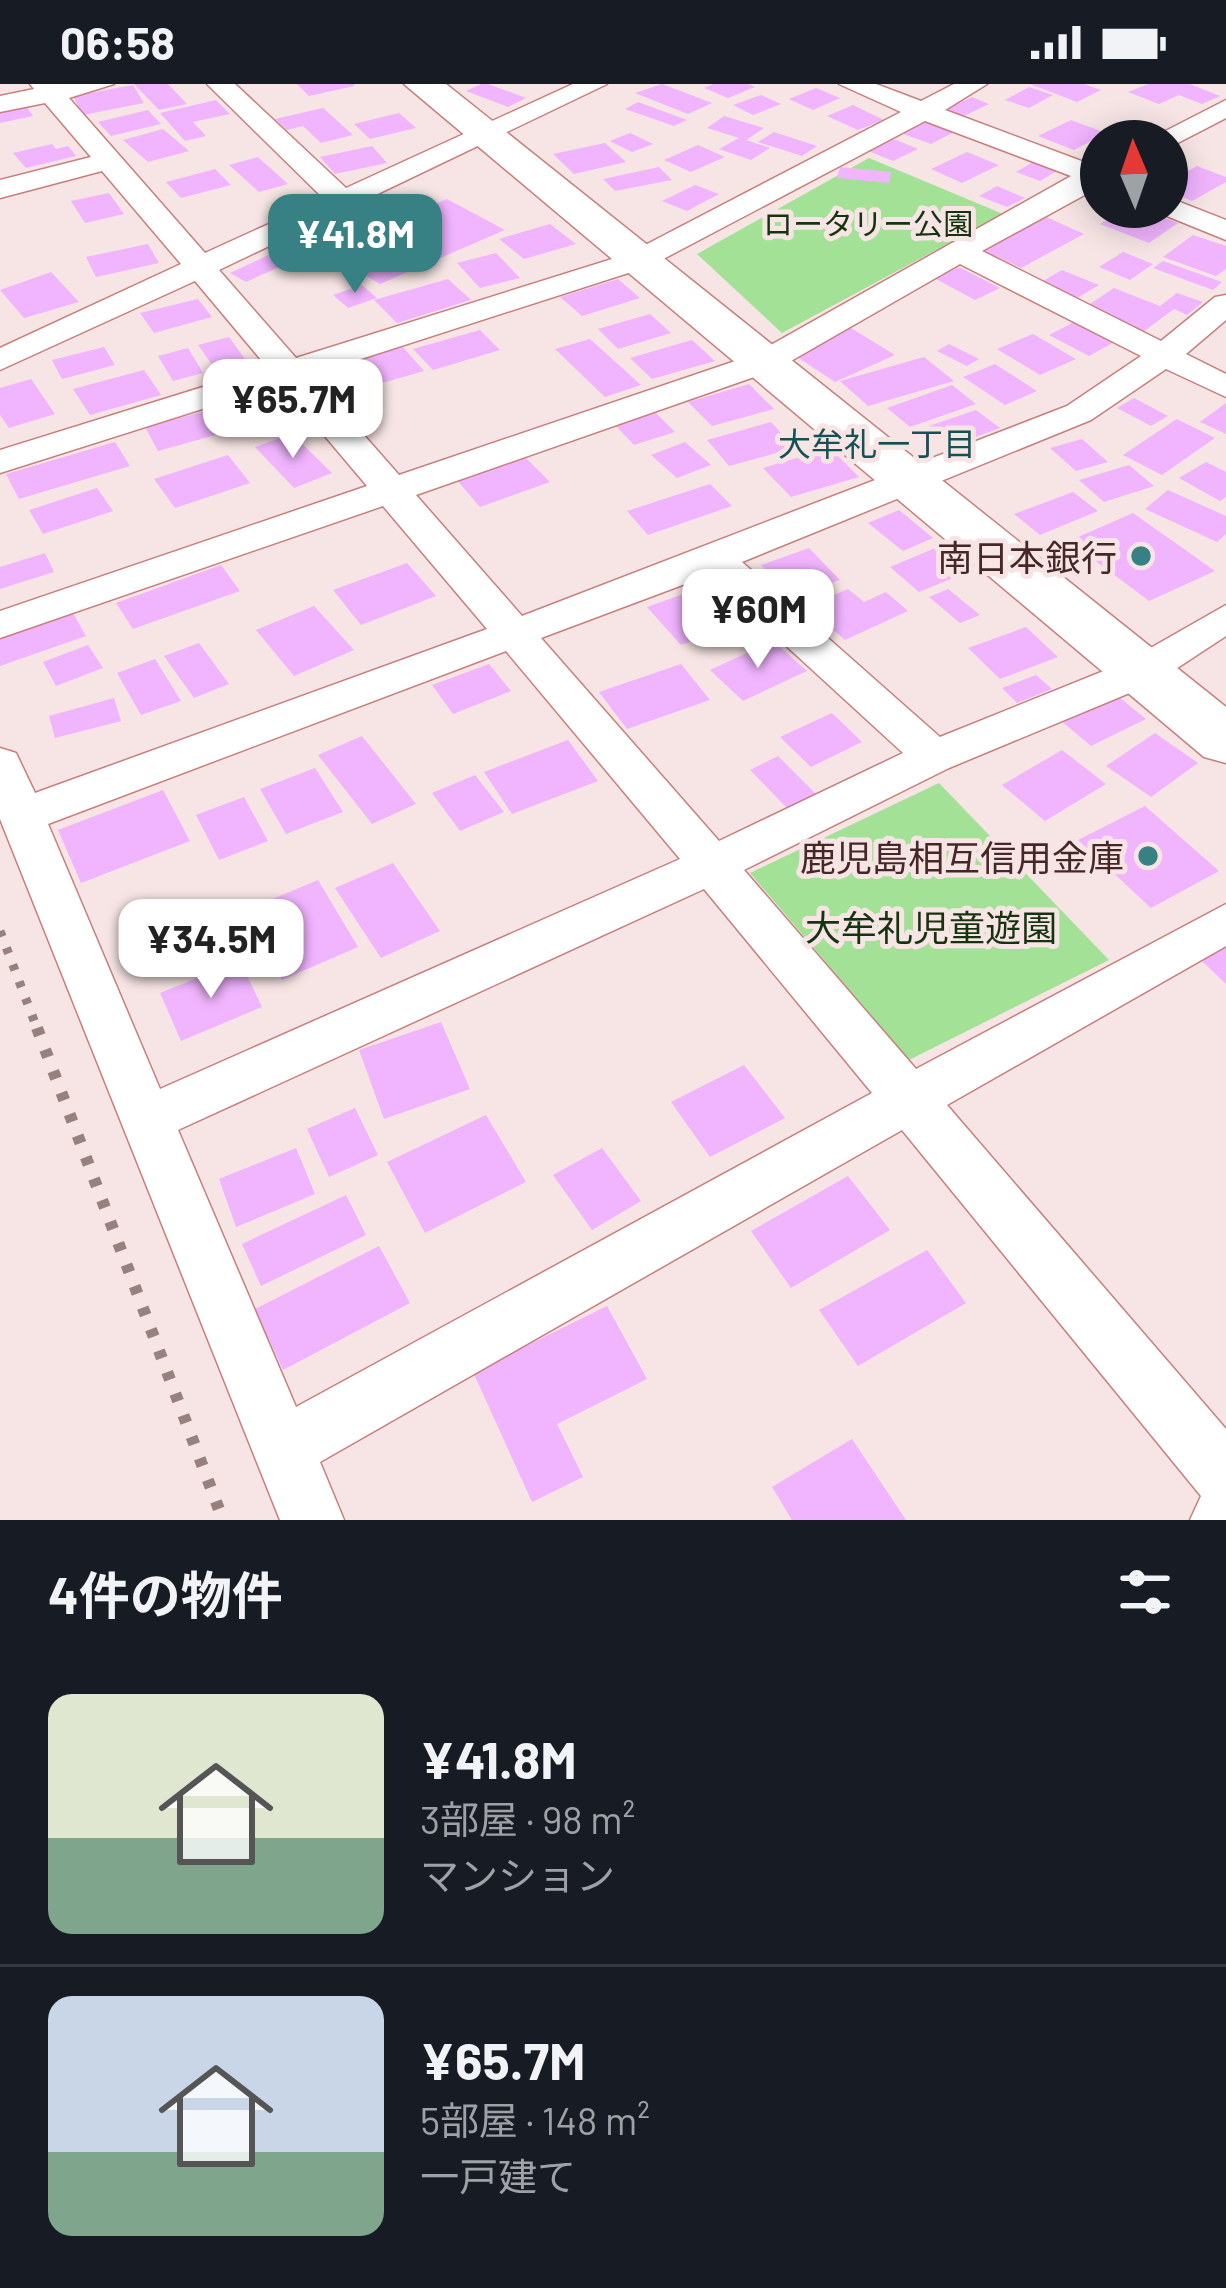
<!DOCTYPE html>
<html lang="ja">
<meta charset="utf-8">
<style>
:root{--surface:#171b24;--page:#20242c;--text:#f1f3f6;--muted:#9ea1a6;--line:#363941;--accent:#378084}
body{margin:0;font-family:Barlow,"Noto Sans JP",sans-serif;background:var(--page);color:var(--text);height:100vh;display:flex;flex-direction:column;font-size:45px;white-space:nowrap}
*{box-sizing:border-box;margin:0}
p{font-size:39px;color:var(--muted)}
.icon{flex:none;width:66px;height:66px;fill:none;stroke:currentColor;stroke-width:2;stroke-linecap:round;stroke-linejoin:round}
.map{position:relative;height:1436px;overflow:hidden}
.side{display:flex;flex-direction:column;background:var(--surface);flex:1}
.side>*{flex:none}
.needle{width:78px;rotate:358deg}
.buttons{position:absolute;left:1080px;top:36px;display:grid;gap:24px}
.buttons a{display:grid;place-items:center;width:108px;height:108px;border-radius:50%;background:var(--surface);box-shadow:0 6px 30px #0003;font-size:60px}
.price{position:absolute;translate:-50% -102px;padding:0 27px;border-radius:24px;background:#fff;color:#222;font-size:39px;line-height:78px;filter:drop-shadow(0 3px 6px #0008)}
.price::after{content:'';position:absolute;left:50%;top:72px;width:36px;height:27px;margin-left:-18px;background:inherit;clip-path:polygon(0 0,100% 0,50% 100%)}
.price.active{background:var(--accent);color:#fff}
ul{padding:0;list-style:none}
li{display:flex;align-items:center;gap:36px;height:300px;padding:0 48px}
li+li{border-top:3px solid var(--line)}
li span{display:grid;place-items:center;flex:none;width:336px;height:240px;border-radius:24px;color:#555}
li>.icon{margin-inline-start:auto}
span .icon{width:144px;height:144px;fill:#fffc;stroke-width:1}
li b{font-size:51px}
h2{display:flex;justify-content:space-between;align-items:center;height:144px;padding:0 48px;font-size:51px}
.status{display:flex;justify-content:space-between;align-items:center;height:84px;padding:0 60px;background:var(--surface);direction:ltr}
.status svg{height:33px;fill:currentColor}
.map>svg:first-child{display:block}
.green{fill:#a3e296}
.building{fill:#f1b4fe}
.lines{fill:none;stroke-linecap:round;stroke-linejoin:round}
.street-casing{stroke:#c77f7e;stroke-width:3}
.secondary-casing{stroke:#c77f7e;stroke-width:3}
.street{fill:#fff;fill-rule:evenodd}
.secondary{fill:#fff;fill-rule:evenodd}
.rail-far1{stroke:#98807f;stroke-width:9;stroke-dasharray:6 12;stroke-linecap:butt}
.rail{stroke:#98807f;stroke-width:12;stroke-dasharray:8 15;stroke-linecap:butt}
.poi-dot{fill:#378084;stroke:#f6e5e4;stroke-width:4.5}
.labels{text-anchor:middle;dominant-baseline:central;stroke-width:10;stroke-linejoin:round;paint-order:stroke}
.far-park-label{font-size:30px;fill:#15330f;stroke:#f6e5e4}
.far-neighbourhood-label{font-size:33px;fill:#145155;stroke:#f6e5e4}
.poi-label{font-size:36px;fill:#452727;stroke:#f6e5e4;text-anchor:end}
.park-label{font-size:36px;fill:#15330f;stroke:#f6e5e4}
</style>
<div class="status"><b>06:58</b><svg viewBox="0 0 49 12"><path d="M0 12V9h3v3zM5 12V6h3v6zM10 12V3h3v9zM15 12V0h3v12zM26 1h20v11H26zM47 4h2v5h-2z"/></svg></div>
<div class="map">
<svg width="1226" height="1436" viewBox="0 0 1226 1436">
<rect width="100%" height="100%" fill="#f6e5e4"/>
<g class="green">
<polygon points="869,74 1003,130 782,249 697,170"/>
<polygon points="939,699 1109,876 909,976 750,789"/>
</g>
<g class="building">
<polygon points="134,0 168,0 187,20 159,26"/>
<polygon points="297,0 354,0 354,2 309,12"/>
<polygon points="481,0 488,0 526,14 508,23 466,7"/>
<polygon points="662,0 712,19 688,30 635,9"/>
<polygon points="713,0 748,0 755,3 728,14 704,4"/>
<polygon points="1030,0 1084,0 1101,6 1077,18"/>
<polygon points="1148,0 1190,0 1220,12 1202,20 1179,11 1159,20 1128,8"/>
<polygon points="133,1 144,19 83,31 73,12"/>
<polygon points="1029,3 1053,11 1029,24 1005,16"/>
<polygon points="816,4 840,14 813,26 789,15"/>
<polygon points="761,11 781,20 753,31 733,21"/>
<polygon points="972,13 989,20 964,32 946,25"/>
<polygon points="216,16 230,30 193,38 206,52 185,57 160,29"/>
<polygon points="638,18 687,36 674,42 625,25"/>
<polygon points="853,21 884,36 858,46 827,32"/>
<polygon points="26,22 33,32 0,39 0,28"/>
<polygon points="323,24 353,51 321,59 303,42 287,46 275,35"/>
<polygon points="148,26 161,40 111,52 98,38"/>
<polygon points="399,29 416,44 370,55 354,40"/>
<polygon points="724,32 764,44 746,56 770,64 751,76 719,65 739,54 707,44"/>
<polygon points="1071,36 1106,49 1074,66 1038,52"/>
<polygon points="928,37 956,47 931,60 903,50"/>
<polygon points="163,45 189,67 148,78 123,56"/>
<polygon points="774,48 817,62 802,72 758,58"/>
<polygon points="630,49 653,60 632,68 610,57"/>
<polygon points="894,55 918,65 893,77 868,67"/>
<polygon points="605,59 626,78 574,90 553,70"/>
<polygon points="52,60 56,65 68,62 76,72 26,84 13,69"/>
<polygon points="698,61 725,73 691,88 664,76"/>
<polygon points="372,62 387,79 335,90 320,73"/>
<polygon points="967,68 999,81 962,99 931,85"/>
<polygon points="258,73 288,100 259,108 229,81"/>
<polygon points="1033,78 1057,87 1040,97 1016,88"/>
<polygon points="1197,82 1226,93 1226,98 1192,117 1167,107 1167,98"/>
<polygon points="659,83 672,96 615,107 603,95"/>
<polygon points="840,83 891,88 889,99 837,94"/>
<polygon points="215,85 231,101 181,114 166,98"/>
<polygon points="695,101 719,110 687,127 662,117"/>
<polygon points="997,102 1025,114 1007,123 979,112"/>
<polygon points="109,109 124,130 85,139 71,117"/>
<polygon points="447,115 505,146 380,200 351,183 392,165 364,149"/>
<polygon points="1123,125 1140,132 1146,127 1178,139 1149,159 1100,140"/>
<polygon points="1044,132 1084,150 1021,184 980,165"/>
<polygon points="550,140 576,160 524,175 499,155"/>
<polygon points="1193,151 1226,162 1226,185 1216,192 1163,173"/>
<polygon points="148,160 159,179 96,193 86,173"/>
<polygon points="1123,168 1153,180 1130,196 1099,183"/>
<polygon points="273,169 290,178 246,198 230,189"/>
<polygon points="496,169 520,194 480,204 457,179"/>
<polygon points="1163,177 1222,198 1213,206 1153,184"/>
<polygon points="959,183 1000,204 975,216 934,194"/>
<polygon points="1062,186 1099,201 1072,217 1036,201"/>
<polygon points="51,188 79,218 24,234 0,206"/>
<polygon points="448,195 471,216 397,239 374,216"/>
<polygon points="618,195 640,214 582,232 560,213"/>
<polygon points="362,201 377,214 348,224 333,211"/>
<polygon points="1114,204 1160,222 1177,209 1203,218 1187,231 1174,225 1143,248 1084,224"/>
<polygon points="198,215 212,233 154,249 140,229"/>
<polygon points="650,230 671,249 618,265 598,245"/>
<polygon points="1078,236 1118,256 1089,272 1049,251"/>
<polygon points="851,244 895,271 835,298 791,269"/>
<polygon points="480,246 500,266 433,286 413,265"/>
<polygon points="1033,250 1076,275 1040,291 997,265"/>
<polygon points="229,253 247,278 216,286 198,261"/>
<polygon points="590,255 641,301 605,313 555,265"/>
<polygon points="692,256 715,277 652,295 630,274"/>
<polygon points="949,260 979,275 967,282 937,267"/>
<polygon points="402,262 424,287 382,299 360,274"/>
<polygon points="104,263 115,281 62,295 52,276"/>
<polygon points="188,264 203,289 173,297 158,272"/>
<polygon points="924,273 954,297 868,322 840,297"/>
<polygon points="995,280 1037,307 1005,321 963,293"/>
<polygon points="144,286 161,311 90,331 73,305"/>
<polygon points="31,295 55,330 9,344 0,331 0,304"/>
<polygon points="749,300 774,325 712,342 688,318"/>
<polygon points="952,301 976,320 910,343 887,324"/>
<polygon points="271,307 286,332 237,345 223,320"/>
<polygon points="1134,314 1168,332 1151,342 1117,324"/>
<polygon points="1226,319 1226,350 1200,338"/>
<polygon points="209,326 223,349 158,367 145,343"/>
<polygon points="976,326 1000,344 953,361 929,342"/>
<polygon points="656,329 675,348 634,361 615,341"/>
<polygon points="1177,335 1215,354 1162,391 1123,371"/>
<polygon points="771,338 795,364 729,382 707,356"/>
<polygon points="292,350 332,389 294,404 255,363"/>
<polygon points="1082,355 1108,378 1076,387 1050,364"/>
<polygon points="115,358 130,382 19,415 6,390"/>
<polygon points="685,358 711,381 677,394 651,371"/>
<polygon points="830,364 859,393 791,413 763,384"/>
<polygon points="228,371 250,399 175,424 154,395"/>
<polygon points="525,373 550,398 480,423 456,395"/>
<polygon points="1206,378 1226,388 1226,413 1220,417 1179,394"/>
<polygon points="1129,381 1154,402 1104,418 1079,396"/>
<polygon points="710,400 732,422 648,451 627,427"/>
<polygon points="97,404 113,427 43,450 29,426"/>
<polygon points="1168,406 1226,432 1226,450 1217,458 1145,425"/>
<polygon points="1073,408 1098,427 1040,451 1014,430"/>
<polygon points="899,426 933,454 903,467 868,439"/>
<polygon points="1133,429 1215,487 1149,517 1069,457"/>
<polygon points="940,462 970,487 919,508 890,483"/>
<polygon points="809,464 840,496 790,512 761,481"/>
<polygon points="45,469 54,488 0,505 0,483"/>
<polygon points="407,479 436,512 361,541 333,506"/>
<polygon points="221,481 240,507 133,545 116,519"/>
<polygon points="714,499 749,536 681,561 647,523"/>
<polygon points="848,505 864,518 886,508 908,527 845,556 806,523"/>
<polygon points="948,505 980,531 960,539 929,513"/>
<polygon points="314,522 354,566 294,592 256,546"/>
<polygon points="73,529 86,552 0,582 0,555"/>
<polygon points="1026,543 1058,573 1000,595 968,564"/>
<polygon points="773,557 807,587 743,617 710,586"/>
<polygon points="199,559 229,600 194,614 164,572"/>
<polygon points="88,561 103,584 56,602 43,578"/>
<polygon points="155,575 181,617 141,631 117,589"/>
<polygon points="489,580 511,607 453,630 432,601"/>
<polygon points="681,580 710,616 627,645 599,608"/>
<polygon points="1036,591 1052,605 1017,619 1002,604"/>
<polygon points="1115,610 1146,635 1091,662 1060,636"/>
<polygon points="114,614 121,637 55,654 49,632"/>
<polygon points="832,629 862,658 811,683 780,653"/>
<polygon points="1155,649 1198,679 1151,713 1106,682"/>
<polygon points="362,652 416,720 372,740 318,671"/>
<polygon points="568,656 598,697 512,730 484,688"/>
<polygon points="1062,666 1106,700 1045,737 1002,701"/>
<polygon points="778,672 817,711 788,725 750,686"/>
<polygon points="315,684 343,728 286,750 260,705"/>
<polygon points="475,691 504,728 460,747 432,709"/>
<polygon points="163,706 190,757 81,799 58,746"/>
<polygon points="244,713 268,757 219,776 196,731"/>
<polygon points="1145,722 1219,787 1151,824 1078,756"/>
<polygon points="393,779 440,847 381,874 335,804"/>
<polygon points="318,796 358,863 282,896 244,827"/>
<polygon points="218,838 229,864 169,884 160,858"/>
<polygon points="1226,862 1226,900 1201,876"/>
<polygon points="240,877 262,923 181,957 160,909"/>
<polygon points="441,938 470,1005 384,1035 359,966"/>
<polygon points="744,981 785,1034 710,1073 671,1018"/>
<polygon points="355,1024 378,1071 329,1093 307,1045"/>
<polygon points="486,1031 526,1098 425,1149 387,1078"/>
<polygon points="296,1064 315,1110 236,1143 219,1095"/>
<polygon points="602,1064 641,1117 592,1146 553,1091"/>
<polygon points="848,1092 890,1146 791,1204 751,1147"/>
<polygon points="346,1111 366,1151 261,1202 242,1160"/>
<polygon points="379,1162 410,1219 283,1286 255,1225"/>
<polygon points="927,1166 966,1219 858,1282 819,1226"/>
<polygon points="607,1222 647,1295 557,1340 583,1393 532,1418 473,1288"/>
<polygon points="852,1355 906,1436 792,1436 772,1403"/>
</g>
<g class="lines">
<g class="street-casing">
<g id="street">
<path d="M30,0H114L69,14L205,169L324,115L207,0H235L346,104L573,0H607L219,186L296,274L628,170L901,28L839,0H876L921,17L954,0H987L945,26L1092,81L1101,79V102L982,167L1161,257L1215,213L1226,211V236L1186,270L1226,290V313L1166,285L1091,336L742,478L940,653L1126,578L1226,521V552L1156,598L949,684L744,786L916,985L1226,820V862L947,1021L1226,1345V1436H1190L1201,1412L902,1046L320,1378L344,1436H280L0,735V664L16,669L35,709L487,545L383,422L0,554V527L367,402L281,300L0,389V366L267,283L195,197L0,286V264L181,180L102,87L0,114V96L91,73L45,19L0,28V12L34,5ZM925,37L1071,92L753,271L399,391L311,291L650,182ZM960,180L1141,272L1067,322L522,532L416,411L777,285ZM709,491L903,669L719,757L541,554ZM506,567L680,775L160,1005L48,740ZM704,805L872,1009L296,1323L178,1046Z"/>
<polygon points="1226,16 1226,34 1170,63 1167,57 1146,57"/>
<polygon points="1167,113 1226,136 1226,156 1157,128 1153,123 1167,123"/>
</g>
</g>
<g class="secondary-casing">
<polygon id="secondary" points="404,0 446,0 1226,623 1226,679 1204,673"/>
</g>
<use href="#street" class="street"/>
<use href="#secondary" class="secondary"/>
<polyline class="rail-far1" points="0,847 38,947"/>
<polyline class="rail" points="37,944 223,1436"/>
</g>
<g class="poi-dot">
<circle cx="1141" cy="472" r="12"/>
<circle cx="1148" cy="772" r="12"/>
</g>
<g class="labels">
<g class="far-park-label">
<text x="868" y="139">ロータリー公園</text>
</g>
<g class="far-neighbourhood-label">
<text x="877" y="359">大牟礼一丁目</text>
</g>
<g class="poi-label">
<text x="1117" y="472">南日本銀行</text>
<text x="1124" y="772">鹿児島相互信用金庫</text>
</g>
<g class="park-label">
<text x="931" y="842">大牟礼児童遊園</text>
</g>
</g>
</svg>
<div class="buttons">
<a><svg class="needle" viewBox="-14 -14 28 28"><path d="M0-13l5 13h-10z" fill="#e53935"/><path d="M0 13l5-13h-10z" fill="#9ea1a6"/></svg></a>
</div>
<b class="price active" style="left:355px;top:212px">¥41.8M</b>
<b class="price" style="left:293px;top:377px">¥65.7M</b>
<b class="price" style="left:758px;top:587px">¥60M</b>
<b class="price" style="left:211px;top:917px">¥34.5M</b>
</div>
<section class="side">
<h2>4件の物件<svg class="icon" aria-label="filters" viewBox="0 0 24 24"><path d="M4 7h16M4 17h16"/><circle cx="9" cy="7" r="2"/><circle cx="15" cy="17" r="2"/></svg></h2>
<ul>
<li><span style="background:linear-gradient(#dfe7d0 60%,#7fa58c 0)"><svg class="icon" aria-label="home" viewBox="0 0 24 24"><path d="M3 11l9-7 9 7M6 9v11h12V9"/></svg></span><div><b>¥41.8M</b><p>3部屋 · 98 m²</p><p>マンション</p></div></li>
<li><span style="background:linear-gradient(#c9d6e8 65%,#7fa58c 0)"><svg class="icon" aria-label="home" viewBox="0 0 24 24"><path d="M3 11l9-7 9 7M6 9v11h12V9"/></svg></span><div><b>¥65.7M</b><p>5部屋 · 148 m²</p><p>一戸建て</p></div></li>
</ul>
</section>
